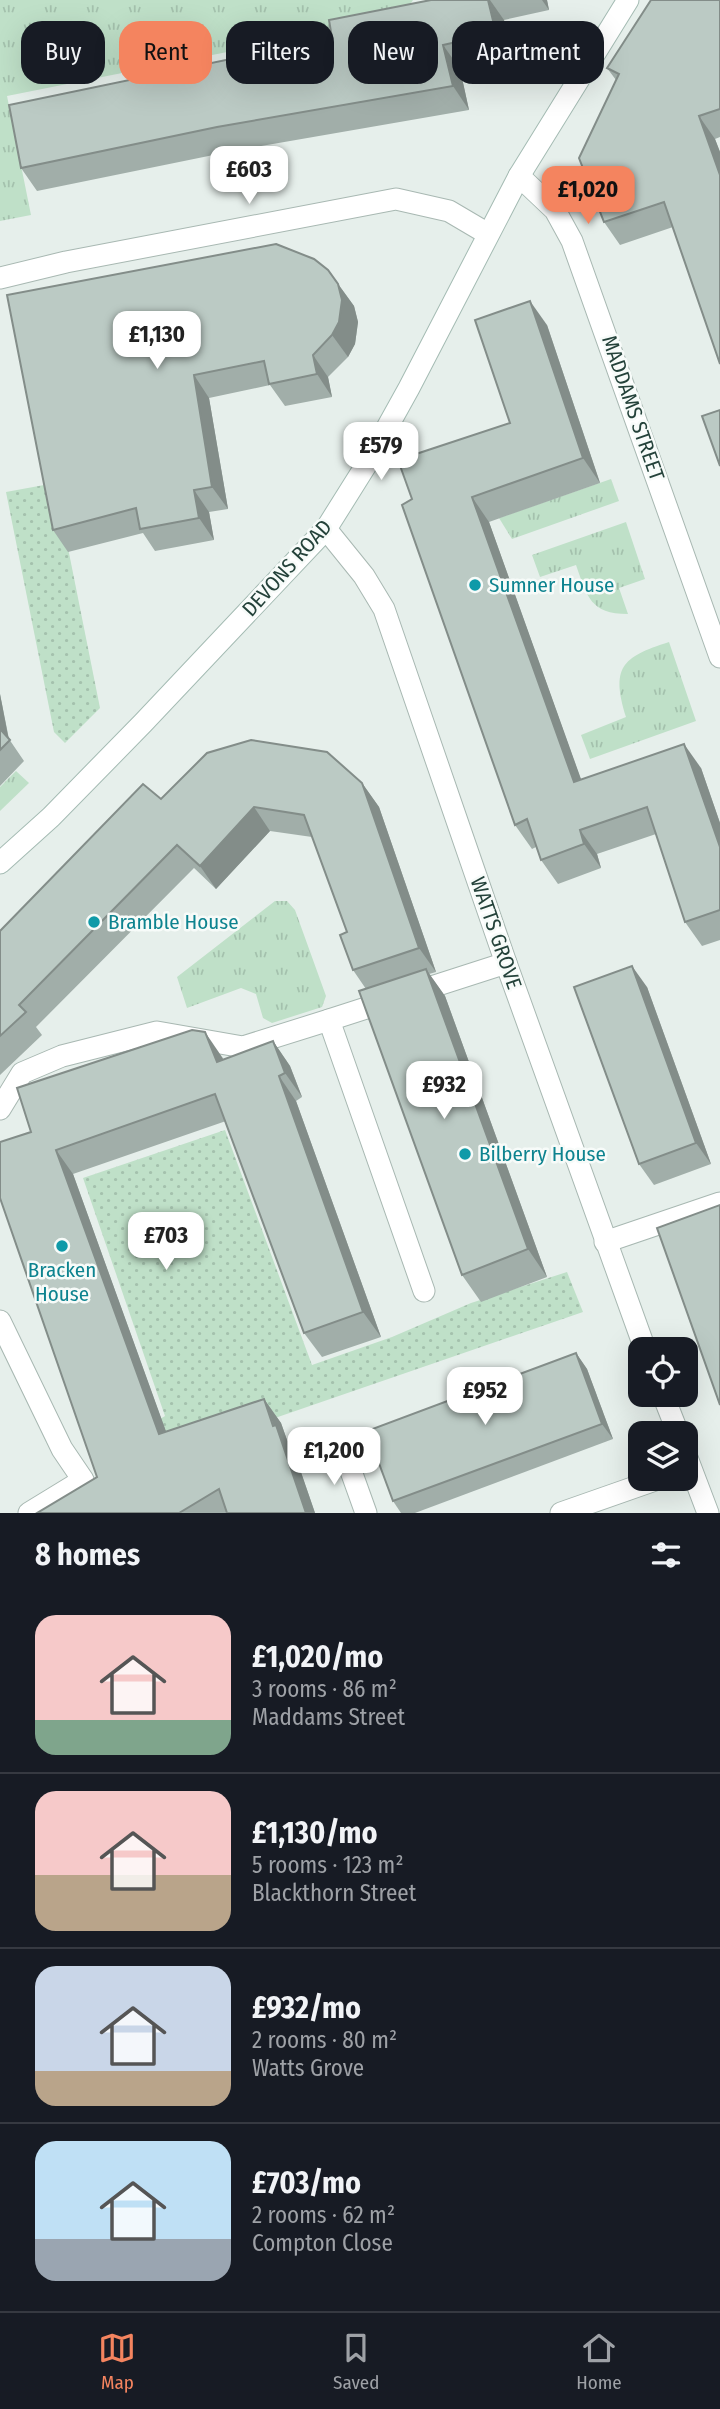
<!DOCTYPE html>
<meta charset="utf-8">
<style>
:root{--surface:#171b24;--page:#20242c;--text:#f1f3f6;--muted:#9ea1a6;--line:#363941;--accent:#f4845f}
body{margin:0;font-family:"Fira Sans Condensed",sans-serif;background:var(--page);color:var(--text);height:100vh;display:flex;flex-direction:column;font-size:26px;white-space:nowrap}
*{box-sizing:border-box;margin:0}
p{font-size:23px;color:var(--muted)}
.icon{flex:none;width:38px;height:38px;fill:none;stroke:currentColor;stroke-width:2;stroke-linecap:round;stroke-linejoin:round}
.map{position:relative;height:1513px;overflow:hidden}
.panel{display:flex;flex-direction:column;background:var(--surface);flex:1}
.panel>*{flex:none}
.banner{position:absolute;left:21px;top:21px;width:679px;height:63px;display:flex;gap:14px}
.buttons{position:absolute;left:628px;top:1337px;display:grid;gap:14px}
.buttons a{display:grid;place-items:center;width:70px;height:70px;border-radius:14px;background:var(--surface);box-shadow:0 7px 28px #0002;font-size:35px}
.price{position:absolute;translate:-50% -60px;padding:0 16px;border-radius:14px;background:#fff;color:#222;font-size:23px;line-height:46px;filter:drop-shadow(0 2px 4px #0008)}
.price::after{content:'';position:absolute;left:50%;top:42px;width:21px;height:16px;margin-left:-10px;background:inherit;clip-path:polygon(0 0,100% 0,50% 100%)}
.price.selected{background:var(--accent);color:#111}
ul{padding:0;list-style:none}
li{display:flex;align-items:center;gap:21px;height:175px;padding:0 35px}
li+li{border-top:2px solid var(--line)}
li span{display:grid;place-items:center;flex:none;width:196px;height:140px;border-radius:21px;color:#555}
li>.icon{margin-inline-start:auto}
span .icon{width:84px;height:84px;fill:#fffc;stroke-width:1}
li b{font-size:30px}
h2{display:flex;justify-content:space-between;align-items:center;height:84px;padding:0 35px;font-size:30px}
.tag{padding:0 24px;border-radius:21px;background:var(--surface);box-shadow:0 7px 28px #0002;font-size:24px;line-height:63px}
.tag.selected{background:var(--accent);color:#111}
.menu{display:flex;justify-content:space-around;align-items:center;height:98px;border-top:2px solid var(--line);background:var(--surface);font-size:19px;color:var(--muted)}
.menu a{display:grid;justify-items:center;gap:4px}
.menu .selected{color:var(--accent)}
.map>svg:first-child{display:block}
.grass{fill:url(#grass-tufts)}
.garden{fill:url(#garden-dots)}
.lines{fill:none;stroke-linecap:round;stroke-linejoin:round}
.lane-casing{stroke:#a8b8b2;stroke-width:23}
.street-casing{stroke:#a8b8b2;stroke-width:23}
.secondary-casing{stroke:#a4bbb3;stroke-width:23}
.lane{stroke:#fff;stroke-width:21}
.street{stroke:#fff;stroke-width:21}
.secondary{stroke:#fff;stroke-width:21}
.wall{fill:#a1aea9}
.shaded-wall{fill:#838d89}
.building{fill:#bbcac4;stroke:#838d89;stroke-width:2}
.culture-dot{fill:#0f9aa8;stroke:#f7fbf9;stroke-width:2.5}
.labels{text-anchor:middle;dominant-baseline:central;stroke-width:5;stroke-linejoin:round;paint-order:stroke}
.street-label{font-size:21px;fill:#24423a;stroke:#f7fbf9}
.culture-label{font-size:21px;fill:#0d838f;stroke:#f7fbf9;text-anchor:start}
</style>
<div class="map">
<svg width="720" height="1513" viewBox="0 0 720 1513">
<defs>
<pattern id="grass-tufts" width="24" height="20" patternUnits="userSpaceOnUse" patternTransform="scale(1.75)"><rect width="24" height="20" fill="#bfe0c8"/><path d="M3 7l-1-3M5 7V3M7 7l1-3M15 17l-1-3M17 17v-4M19 17l1-3" fill="none" stroke="#a4c1ad"/></pattern>
<pattern id="garden-dots" width="8" height="8" patternUnits="userSpaceOnUse" patternTransform="scale(1.75)"><rect width="8" height="8" fill="#bfe0c8"/><path d="M2 2h.1M6 6h.1" fill="none" stroke="#a4c1ad" stroke-width="1.8" stroke-linecap="round"/></pattern>
</defs>
<rect width="100%" height="100%" fill="#e6efeb"/>
<g class="grass">
<polygon points="0,0 413,0 403,15 368,24 7,96 31,215 0,221"/>
<polygon points="611,479 619,501 512,539 499,518"/>
<path d="M626,522L645,579L619,588L628,614C590,614 587,596 576,565L540,577L532,555Z"/>
<path d="M669,642L696,721L590,759L581,735L626,717C611,668 621,657 669,642Z"/>
<polygon points="16,771 29,783 0,811 0,787"/>
<polygon points="275,901 287,901 295,910 326,996 322,1007 272,1023 263,1018 256,994 241,988 187,1008 177,977"/>
</g>
<g class="garden">
<polygon points="55,483 100,708 65,743 54,732 6,492"/>
<polygon points="225,1130 312,1365 392,1337 471,1303 567,1272 583,1312 275,1418 123,1441 165,1416 83,1178"/>
</g>
<g class="lines">
<g class="lane-casing">
<g id="lane">
<polyline points="0,1109 22,1073 62,1056 157,1032 243,1047 329,1020"/>
<polyline points="605,1242 720,1203"/>
<polyline points="424,1291 329,1020 506,963"/>
<polyline points="0,1321 62,1449 83,1480 29,1513"/>
</g>
</g>
<g class="street-casing">
<g id="street">
<polyline points="519,176 555,210 572,241 720,657"/>
<polyline points="0,278 66,262 396,199 449,211 488,234"/>
<polyline points="326,529 364,576 384,609 506,963 645,1349"/>
<polyline points="663,1395 678,1433"/>
<polyline points="342,1446 366,1513"/>
<polyline points="686,1455 708,1513"/>
<polyline points="561,1513 658,1479"/>
</g>
</g>
<g class="secondary-casing">
<polyline id="secondary" points="0,863 51,817 143,723 326,529 368,462 409,388 519,176 628,0"/>
</g>
<use href="#lane" class="lane"/>
<use href="#street" class="street"/>
<use href="#secondary" class="secondary"/>
</g>
<g class="wall">
<polygon points="431,0 547,0 549,10 504,20 513,56 460,69 469,110 233,151 37,191 21,168 332,38"/>
<polygon points="720,0 720,137 715,139 720,152 720,364 673,227 620,245 604,222 616,80 607,68"/>
<polygon points="328,270 354,306 358,322 355,344 348,357 328,377 332,397 285,406 270,385 209,398 228,509 209,512 214,540 155,551 143,533 68,552 53,530 7,295"/>
<polygon points="547,325 600,483 489,522 581,780 701,768 720,823 720,940 702,946 685,922 656,834 597,854 601,868 558,884 541,860 536,847 532,849 515,825 412,499 510,423"/>
<polygon points="0,694 9,739 24,761 0,786"/>
<polygon points="362,783 379,807 436,972 429,974 445,996 547,1277 481,1302 462,1275 366,989 353,970 347,932 312,837 270,831 216,889 194,868 36,1027 42,1035 0,1075 0,931 161,799"/>
<polygon points="647,987 711,1164 654,1185 639,1164"/>
<polygon points="273,1041 290,1066 302,1097 296,1101 381,1337 322,1357 304,1333 226,1121 73,1174 166,1432 264,1399 281,1423 287,1440 293,1449 315,1513 37,1513 97,1477 31,1132 222,1057 224,1060"/>
<polygon points="576,1353 587,1369 613,1439 415,1513 401,1513 393,1501"/>
</g>
<g class="shaded-wall">
<polygon points="488,0 490,0 504,20 513,56 496,33"/>
<polygon points="542,0 547,0 549,10"/>
<polygon points="443,45 460,69 469,110 453,86"/>
<polygon points="699,116 715,139 720,152 720,175"/>
<polygon points="338,284 354,306 358,322 355,344 348,357 332,335"/>
<polygon points="530,301 547,325 600,483 583,458"/>
<polygon points="313,355 328,377 332,397 317,374"/>
<polygon points="194,375 209,398 228,509 212,487"/>
<polygon points="194,490 209,512 214,540 199,518"/>
<polygon points="472,497 489,522 591,807 574,782"/>
<polygon points="0,694 9,741 0,730"/>
<polygon points="684,744 701,768 720,823 720,847"/>
<polygon points="362,783 379,807 436,972 419,948"/>
<polygon points="254,807 270,831 216,889 200,866"/>
<polygon points="580,830 597,854 601,868 584,844"/>
<polygon points="632,966 647,987 711,1164 696,1143"/>
<polygon points="426,969 445,996 547,1277 528,1249"/>
<polygon points="205,1032 222,1057 234,1087 217,1062"/>
<polygon points="273,1041 290,1066 302,1097 285,1073"/>
<polygon points="279,1076 296,1101 381,1337 363,1312"/>
<polygon points="56,1150 73,1174 176,1459 159,1434"/>
<polygon points="576,1353 587,1369 613,1439 602,1424"/>
<polygon points="264,1399 281,1423 287,1440 293,1449 315,1513 306,1513"/>
</g>
<g class="building">
<polygon points="431,0 488,0 496,33 443,45 453,86 217,127 21,168 9,105 332,38 329,20"/>
<polygon points="651,0 720,0 720,109 699,116 720,175 720,364 664,202 604,222 579,158 619,74 607,68"/>
<polygon points="276,244 314,259 328,270 338,284 342,300 339,322 332,335 313,355 317,374 269,384 264,361 194,375 212,487 194,490 199,518 140,529 136,508 53,530 7,295"/>
<polygon points="530,301 583,458 472,497 574,782 684,744 720,847 720,910 685,922 647,807 580,830 584,844 541,860 527,819 515,825 402,505 412,499 398,460 510,423 475,320"/>
<polygon points="720,410 720,466 702,416"/>
<polygon points="0,729 10,740 0,750"/>
<polygon points="251,740 327,752 362,783 419,948 353,970 340,935 347,932 304,815 254,807 200,866 177,845 19,1005 26,1012 0,1036 0,931 143,784 161,799 207,753"/>
<polygon points="632,966 696,1143 639,1164 574,987"/>
<polygon points="426,969 528,1249 462,1275 359,991"/>
<polygon points="192,1030 205,1032 217,1062 273,1041 285,1073 279,1076 363,1312 304,1333 215,1094 56,1150 159,1434 264,1399 273,1426 276,1425 306,1513 227,1513 219,1489 179,1513 37,1513 97,1477 0,1198 0,1142 31,1132 17,1088"/>
<polygon points="720,1205 720,1405 657,1228"/>
<polygon points="576,1353 602,1424 393,1501 367,1431"/>
</g>
<g class="culture-dot">
<circle cx="475" cy="585" r="7"/>
<circle cx="94" cy="922" r="7"/>
<circle cx="465" cy="1154" r="7"/>
<circle cx="62" cy="1246" r="7"/>
</g>
<g class="labels">
<g class="street-label">
<text transform="translate(633 408) rotate(71)">MADDAMS STREET</text>
<text transform="translate(287 568) rotate(-48)">DEVONS ROAD</text>
<text transform="translate(496 933) rotate(71)">WATTS GROVE</text>
</g>
<g class="culture-label">
<text x="489" y="585">Sumner House</text>
<text x="108" y="922">Bramble House</text>
<text x="479" y="1154">Bilberry House</text>
<text x="62" y="1270" text-anchor="middle">Bracken<tspan x="62" dy="24">House</tspan></text>
</g>
</g>
</svg>
<div class="buttons">
<a><svg class="icon" aria-label="locate" viewBox="0 0 24 24"><circle cx="12" cy="12" r="6"/><path d="M12 2v4M12 18v4M2 12h4M18 12h4"/></svg></a>
<a><svg class="icon" aria-label="layers" viewBox="0 0 24 24"><path d="M12 4l9 5-9 5-9-5zM3 14l9 5 9-5"/></svg></a>
</div>
<b class="price" style="left:249px;top:206px">£603</b>
<b class="price selected" style="left:588px;top:226px">£1,020</b>
<b class="price" style="left:157px;top:371px">£1,130</b>
<b class="price" style="left:381px;top:482px">£579</b>
<b class="price" style="left:444px;top:1121px">£932</b>
<b class="price" style="left:166px;top:1272px">£703</b>
<b class="price" style="left:485px;top:1427px">£952</b>
<b class="price" style="left:334px;top:1487px">£1,200</b>
<div class="banner">
<a class="tag">Buy</a>
<a class="tag selected">Rent</a>
<a class="tag">Filters</a>
<a class="tag">New</a>
<a class="tag">Apartment</a>
</div>
</div>
<section class="panel">
<h2>8 homes<svg class="icon" aria-label="filters" viewBox="0 0 24 24"><path d="M4 7h16M4 17h16"/><circle cx="9" cy="7" r="2"/><circle cx="15" cy="17" r="2"/></svg></h2>
<ul>
<li><span style="background:linear-gradient(#f6c9c9 75%,#7fa58c 0)"><svg class="icon" aria-label="home" viewBox="0 0 24 24"><path d="M3 11l9-7 9 7M6 9v11h12V9"/></svg></span><div><b>£1,020/mo</b><p>3 rooms · 86 m²</p><p>Maddams Street</p></div></li>
<li><span style="background:linear-gradient(#f6c9c9 60%,#b9a48a 0)"><svg class="icon" aria-label="home" viewBox="0 0 24 24"><path d="M3 11l9-7 9 7M6 9v11h12V9"/></svg></span><div><b>£1,130/mo</b><p>5 rooms · 123 m²</p><p>Blackthorn Street</p></div></li>
<li><span style="background:linear-gradient(#c9d6e8 75%,#b9a48a 0)"><svg class="icon" aria-label="home" viewBox="0 0 24 24"><path d="M3 11l9-7 9 7M6 9v11h12V9"/></svg></span><div><b>£932/mo</b><p>2 rooms · 80 m²</p><p>Watts Grove</p></div></li>
<li><span style="background:linear-gradient(#bfe0f5 70%,#9aa5b1 0)"><svg class="icon" aria-label="home" viewBox="0 0 24 24"><path d="M3 11l9-7 9 7M6 9v11h12V9"/></svg></span><div><b>£703/mo</b><p>2 rooms · 62 m²</p><p>Compton Close</p></div></li>
</ul>
</section>
<nav class="menu">
<a class="selected"><svg class="icon" aria-label="map" viewBox="0 0 24 24"><path d="M3 6l6-2 6 2 6-2v14l-6 2-6-2-6 2zM9 4v14M15 6v14"/></svg>Map</a>
<a><svg class="icon" aria-label="saved" viewBox="0 0 24 24"><path d="M7 4h10v16l-5-4-5 4z"/></svg>Saved</a>
<a><svg class="icon" aria-label="home" viewBox="0 0 24 24"><path d="M3 11l9-7 9 7M6 9v11h12V9"/></svg>Home</a>
</nav>
